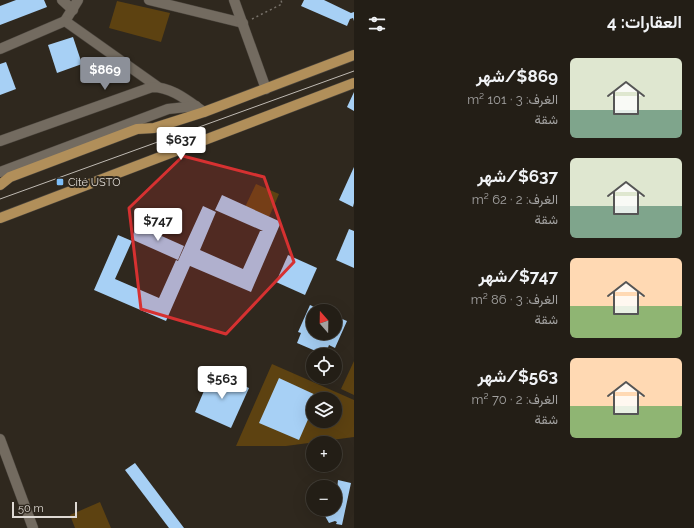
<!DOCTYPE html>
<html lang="ar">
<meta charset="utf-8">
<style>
:root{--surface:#231e16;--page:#2f2b23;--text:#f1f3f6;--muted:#a3a2a1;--line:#403c35;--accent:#8c9099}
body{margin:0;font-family:Raleway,Vazirmatn,sans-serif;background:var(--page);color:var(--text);direction:rtl;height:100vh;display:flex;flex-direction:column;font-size:15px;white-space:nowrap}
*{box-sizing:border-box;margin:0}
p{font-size:13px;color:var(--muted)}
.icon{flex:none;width:22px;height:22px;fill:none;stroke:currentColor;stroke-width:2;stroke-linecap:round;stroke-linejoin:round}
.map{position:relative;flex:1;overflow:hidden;direction:ltr}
.sheet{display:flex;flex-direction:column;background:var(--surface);width:340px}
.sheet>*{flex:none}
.needle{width:26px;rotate:340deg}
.buttons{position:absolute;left:306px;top:304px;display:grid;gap:8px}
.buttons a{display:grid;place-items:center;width:36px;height:36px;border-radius:50%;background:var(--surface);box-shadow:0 4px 16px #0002,0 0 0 1px var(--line);font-size:20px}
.scale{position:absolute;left:12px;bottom:10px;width:65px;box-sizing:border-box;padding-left:4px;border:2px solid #ded9d3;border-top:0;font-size:11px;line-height:14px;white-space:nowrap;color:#ded9d3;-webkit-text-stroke:3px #2f281e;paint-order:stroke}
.price{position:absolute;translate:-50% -34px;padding:0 9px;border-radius:4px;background:#fff;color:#222;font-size:13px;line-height:26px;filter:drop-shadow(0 1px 2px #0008)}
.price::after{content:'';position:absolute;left:50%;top:24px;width:12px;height:9px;margin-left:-6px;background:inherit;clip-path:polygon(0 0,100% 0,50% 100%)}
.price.active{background:var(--accent);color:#fff}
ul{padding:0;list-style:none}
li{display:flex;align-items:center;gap:12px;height:100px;padding:0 12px}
li span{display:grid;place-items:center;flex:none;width:112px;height:80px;border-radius:6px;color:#555}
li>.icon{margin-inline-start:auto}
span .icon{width:48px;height:48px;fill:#fffc;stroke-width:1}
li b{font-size:17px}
h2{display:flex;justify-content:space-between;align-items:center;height:48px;padding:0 12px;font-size:17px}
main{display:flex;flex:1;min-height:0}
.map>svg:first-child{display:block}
.green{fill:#5d4211;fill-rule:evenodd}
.building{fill:#a7d0f5}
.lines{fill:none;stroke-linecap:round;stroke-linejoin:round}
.minor-casing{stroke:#4b453d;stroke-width:11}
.major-casing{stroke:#4b453d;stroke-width:11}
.path{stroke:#78726a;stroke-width:1.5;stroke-dasharray:2 3;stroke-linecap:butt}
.minor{stroke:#736b60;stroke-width:10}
.major{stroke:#b18f5a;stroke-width:10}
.tram{stroke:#bfbab3;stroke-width:1}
.marked{fill:#d63131;fill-opacity:0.2;stroke:#d63131;stroke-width:3;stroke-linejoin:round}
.poi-dot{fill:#7dbef9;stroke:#2f281e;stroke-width:1.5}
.labels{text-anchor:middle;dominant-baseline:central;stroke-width:4;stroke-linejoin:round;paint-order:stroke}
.poi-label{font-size:11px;fill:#ded9d3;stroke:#2f281e;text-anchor:start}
</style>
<main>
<section class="sheet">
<h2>العقارات: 4<svg class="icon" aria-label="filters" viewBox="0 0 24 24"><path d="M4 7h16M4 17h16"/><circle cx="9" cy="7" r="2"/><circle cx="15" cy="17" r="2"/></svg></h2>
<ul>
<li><span style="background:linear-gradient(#dfe7d0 65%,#7fa58c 0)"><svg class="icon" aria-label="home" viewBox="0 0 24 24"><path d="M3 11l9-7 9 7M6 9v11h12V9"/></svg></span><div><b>$869/شهر</b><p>الغرف: 3 · 101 m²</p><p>شقة</p></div></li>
<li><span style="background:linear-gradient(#dfe7d0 60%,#7fa58c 0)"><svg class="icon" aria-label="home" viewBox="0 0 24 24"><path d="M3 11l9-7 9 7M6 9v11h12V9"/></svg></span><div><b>$637/شهر</b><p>الغرف: 2 · 62 m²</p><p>شقة</p></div></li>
<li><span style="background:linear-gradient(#ffd9b3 60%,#8fb573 0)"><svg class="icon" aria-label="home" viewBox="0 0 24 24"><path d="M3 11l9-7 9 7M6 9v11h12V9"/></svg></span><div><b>$747/شهر</b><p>الغرف: 3 · 86 m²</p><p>شقة</p></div></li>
<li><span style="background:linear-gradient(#ffd9b3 60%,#8fb573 0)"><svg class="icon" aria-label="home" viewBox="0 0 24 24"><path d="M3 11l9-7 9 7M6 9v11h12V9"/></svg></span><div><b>$563/شهر</b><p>الغرف: 2 · 70 m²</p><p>شقة</p></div></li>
</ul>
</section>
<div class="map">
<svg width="354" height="528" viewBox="0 0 354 528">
<rect width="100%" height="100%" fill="#2f281e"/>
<g class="green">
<polygon points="117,1 170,13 161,42 109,28"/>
<polygon points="256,184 279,194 269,217 245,207"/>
<polygon points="354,361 354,395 341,389"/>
<path d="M272,364L354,400V437L286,446H236ZM313,399H335V421H313Z"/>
<polygon points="100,502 111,528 75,528 70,515"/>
</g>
<g class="building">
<polygon points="16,0 44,0 47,7 0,25 0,6"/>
<polygon points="304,0 324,0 351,13 354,12 354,21 353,18 350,19 347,26 301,6"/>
<polygon points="73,37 82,64 57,73 48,45"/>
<polygon points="6,62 16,89 0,95 0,64"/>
<polygon points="354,92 354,111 347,107"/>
<polygon points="354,167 354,203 353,207 339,200"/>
<polygon points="222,195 281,222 251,292 190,266 166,321 94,290 118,235 132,241 115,279 159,298 176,260 178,261 203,206 216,212 200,250 243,269 260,231 263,231 215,210"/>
<polygon points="137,225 184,246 178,260 131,239"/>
<polygon points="349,229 354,231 354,268 336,260"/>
<polygon points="288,255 317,268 305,295 276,282"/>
<polygon points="310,305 323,311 313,311 313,333 335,333 335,316 347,321 335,348 329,345 325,355 297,343 301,333 298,332"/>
<polygon points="212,372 249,388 231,428 195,412"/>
<polygon points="279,378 318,396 317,399 313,399 313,408 299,440 259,423"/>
<polygon points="135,463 184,528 169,528 125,470"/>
<polygon points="338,480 351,483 342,525 336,524 337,522 335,521 329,523 325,516 332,513 333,509 335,509"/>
</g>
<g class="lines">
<g class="minor-casing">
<g id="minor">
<polyline points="62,0 73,10"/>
<polyline points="149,0 243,23"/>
<polyline points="234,0 266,89"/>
<polyline points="65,21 78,0"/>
<polyline points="0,49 65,21 158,87"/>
<path d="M0,141L152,87C172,87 188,101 204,112"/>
<polyline points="0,172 168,109 196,106"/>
<polyline points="0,439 33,528"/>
</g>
</g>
<g class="major-casing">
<g id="major">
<polyline points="0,185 10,177 137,129 154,128 204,112 354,55"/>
<polyline points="0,218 354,83"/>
</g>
</g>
<polyline class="path" points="252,19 282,4 281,0"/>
<use href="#minor" class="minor"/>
<use href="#major" class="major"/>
<polyline class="tram" points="0,199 354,71"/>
</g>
<path class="marked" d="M183,156L264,177L294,262L226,334L141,309L129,208Z"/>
<rect class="poi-dot" x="56" y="178" width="8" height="8" rx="2"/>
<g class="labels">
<g class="poi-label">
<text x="68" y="182">Cité USTO</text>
</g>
</g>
</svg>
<div class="buttons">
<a><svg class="needle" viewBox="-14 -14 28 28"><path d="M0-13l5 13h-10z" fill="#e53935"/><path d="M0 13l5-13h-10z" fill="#a3a2a1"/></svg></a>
<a><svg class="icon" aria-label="locate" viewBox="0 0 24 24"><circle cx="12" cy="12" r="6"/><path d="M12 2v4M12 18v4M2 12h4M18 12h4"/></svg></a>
<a><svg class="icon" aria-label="layers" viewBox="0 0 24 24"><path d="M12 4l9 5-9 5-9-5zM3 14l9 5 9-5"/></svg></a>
<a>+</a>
<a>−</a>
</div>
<div class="scale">50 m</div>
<b class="price active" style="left:105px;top:91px">$869</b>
<b class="price" style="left:181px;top:161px">$637</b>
<b class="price" style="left:158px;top:242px">$747</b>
<b class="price" style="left:222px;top:400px">$563</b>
</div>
</main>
